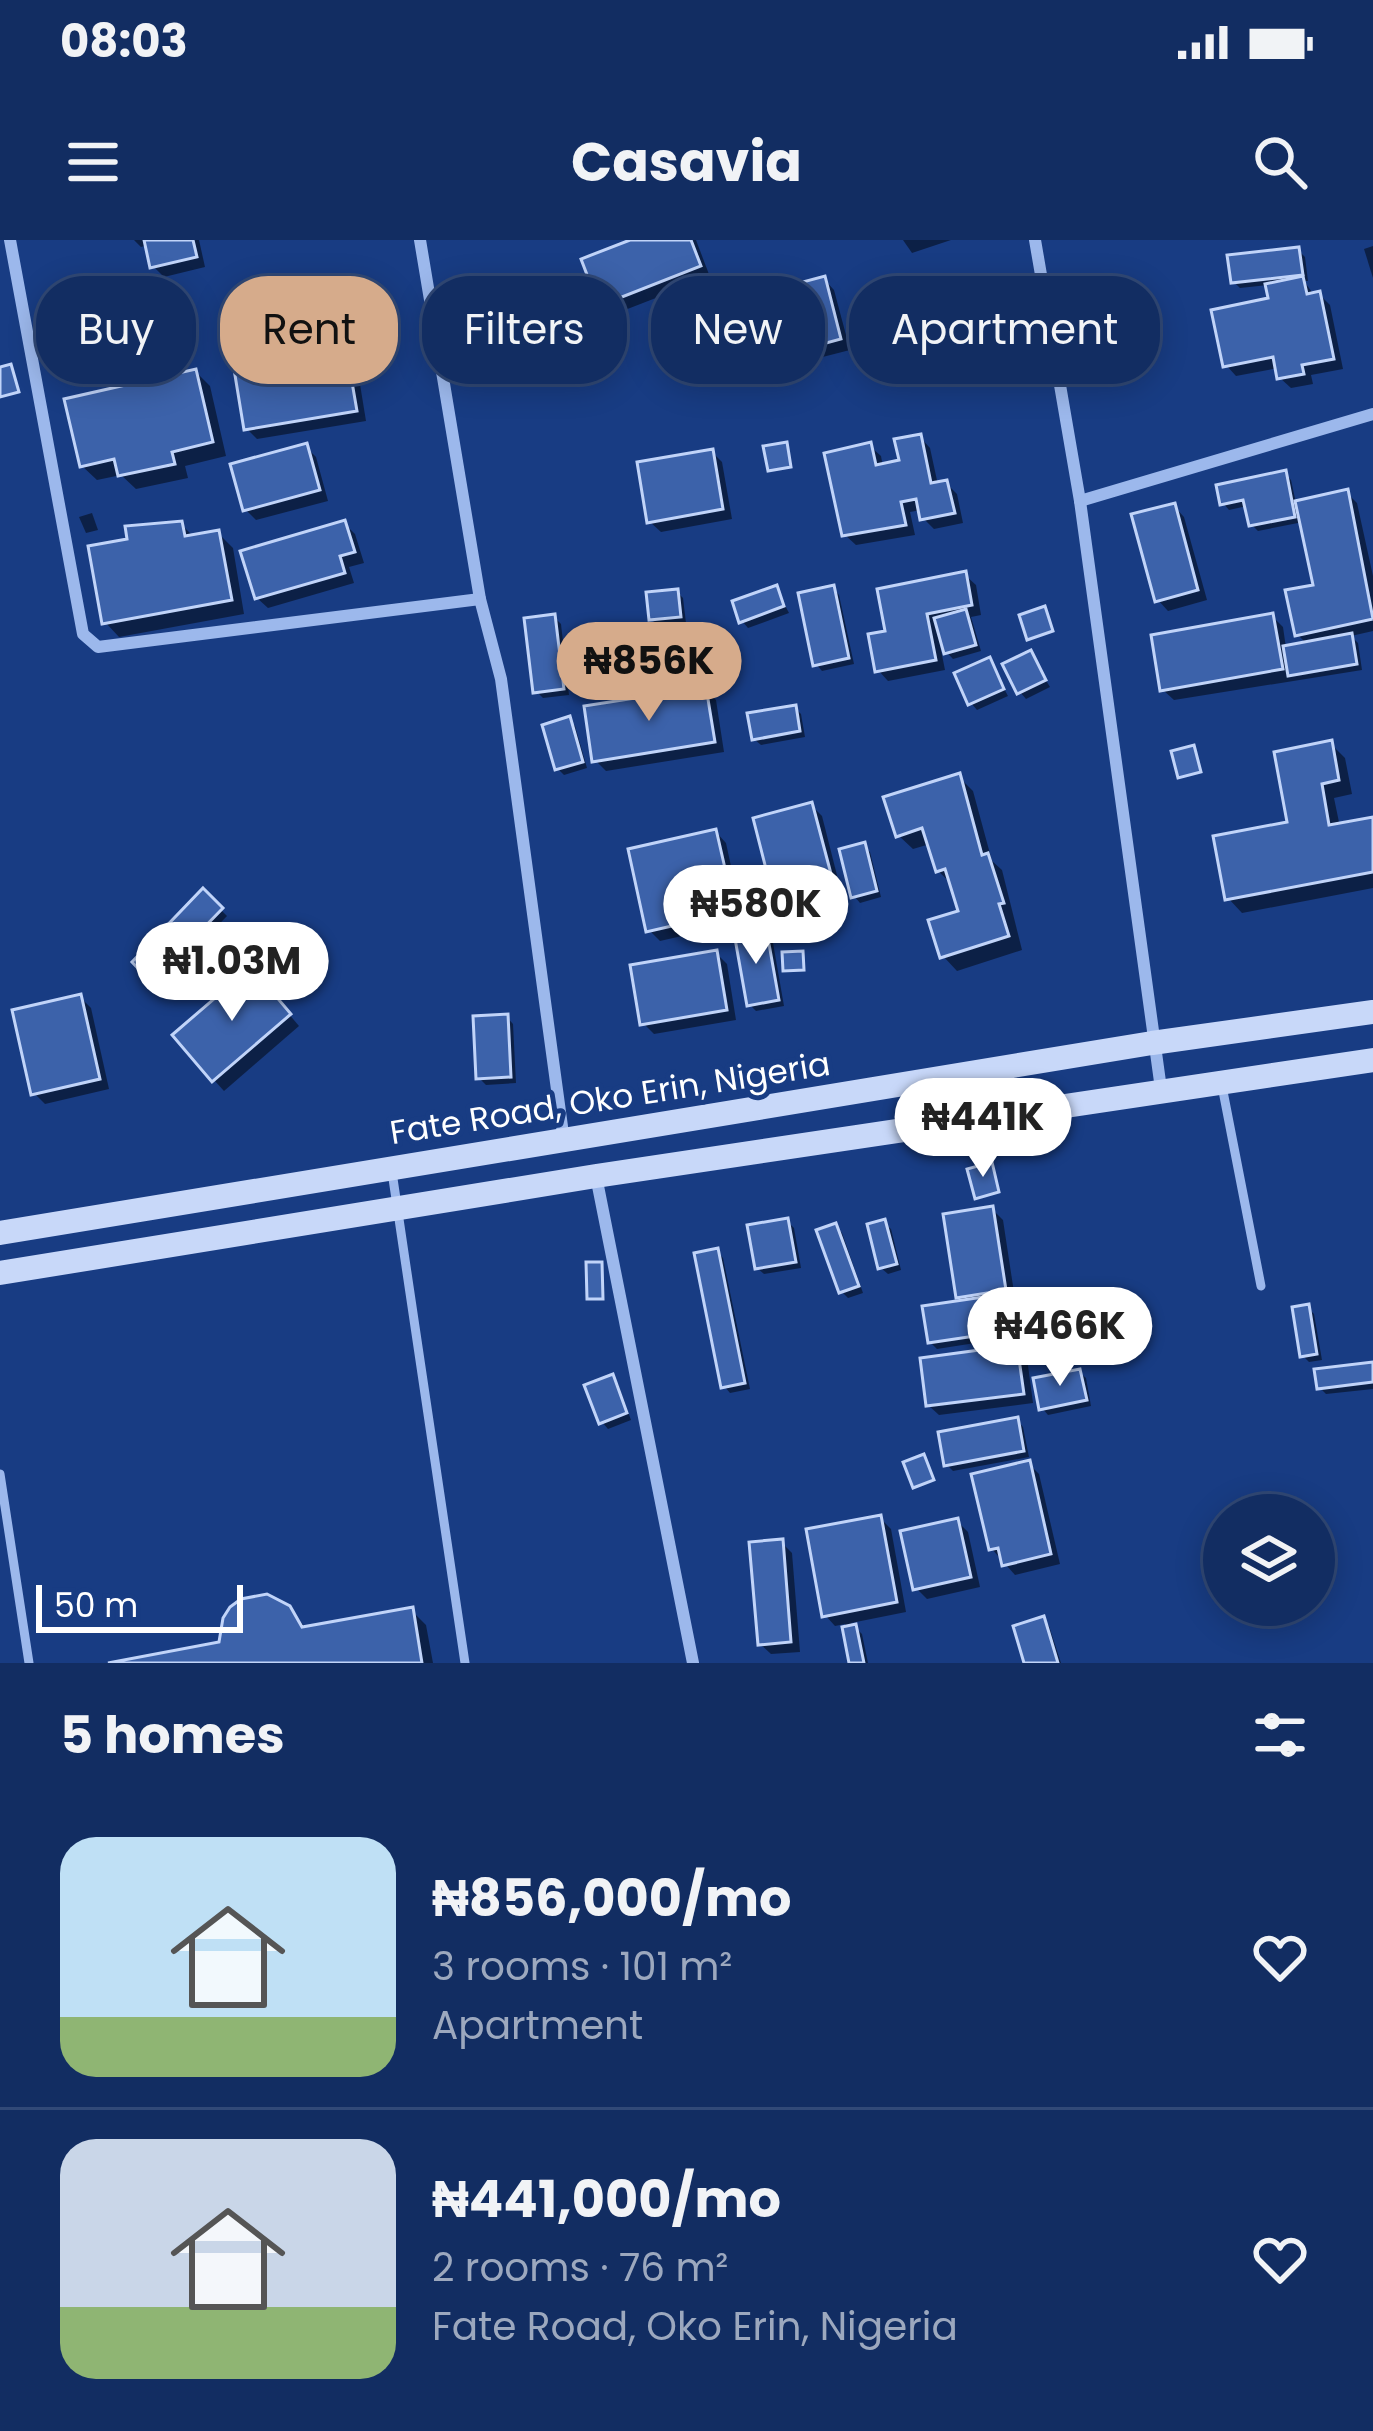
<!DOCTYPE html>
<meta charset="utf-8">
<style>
:root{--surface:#122d62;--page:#1b3568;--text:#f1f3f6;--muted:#9ca8be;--line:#314977;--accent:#d6ab8b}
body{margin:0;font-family:Poppins,sans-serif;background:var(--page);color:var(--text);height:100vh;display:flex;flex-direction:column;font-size:45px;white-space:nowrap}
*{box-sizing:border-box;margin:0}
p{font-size:39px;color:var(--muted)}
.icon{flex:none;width:66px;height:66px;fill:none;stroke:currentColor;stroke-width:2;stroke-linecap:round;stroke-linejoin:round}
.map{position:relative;height:1423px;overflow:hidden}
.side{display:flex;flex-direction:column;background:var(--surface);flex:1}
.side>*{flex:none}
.top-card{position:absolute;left:36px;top:36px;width:1302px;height:108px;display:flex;gap:24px}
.fabs{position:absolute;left:1203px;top:1254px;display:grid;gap:24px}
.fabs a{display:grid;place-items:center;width:132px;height:132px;border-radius:50%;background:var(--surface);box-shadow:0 6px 30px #0003,0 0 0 3px var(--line);font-size:60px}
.scale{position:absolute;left:36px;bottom:30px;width:207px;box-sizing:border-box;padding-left:12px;border:6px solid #fff;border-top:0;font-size:33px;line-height:42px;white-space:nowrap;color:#fff;-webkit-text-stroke:9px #183c83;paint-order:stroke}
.price{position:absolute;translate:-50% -102px;padding:0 27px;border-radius:42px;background:#fff;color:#222;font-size:39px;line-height:78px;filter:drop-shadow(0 3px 6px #0008)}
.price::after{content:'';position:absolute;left:50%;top:72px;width:36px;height:27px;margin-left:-18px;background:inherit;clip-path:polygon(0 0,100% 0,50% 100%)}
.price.on{background:var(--accent);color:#111}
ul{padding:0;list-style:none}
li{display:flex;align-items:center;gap:36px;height:300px;padding:0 60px}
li+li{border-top:3px solid var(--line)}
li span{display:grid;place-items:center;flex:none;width:336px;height:240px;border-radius:36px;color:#555}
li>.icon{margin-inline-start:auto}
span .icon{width:144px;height:144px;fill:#fffc;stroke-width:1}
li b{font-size:51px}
h2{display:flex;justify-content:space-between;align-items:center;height:144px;padding:0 60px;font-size:51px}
.tag{padding:0 42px;border-radius:48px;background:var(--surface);box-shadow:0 6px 30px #0003,0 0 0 3px var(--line);font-size:42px;line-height:108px}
.tag.on{background:var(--accent);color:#111}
.status{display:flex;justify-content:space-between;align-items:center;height:84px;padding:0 60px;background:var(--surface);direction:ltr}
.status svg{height:33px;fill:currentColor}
header{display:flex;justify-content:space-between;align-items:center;height:156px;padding:0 60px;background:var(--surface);font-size:54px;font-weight:700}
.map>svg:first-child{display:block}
.shadow{fill:#0007}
.building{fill:#3c62aa;stroke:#c1d4f9;stroke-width:3}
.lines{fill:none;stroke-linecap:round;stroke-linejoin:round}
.lane{stroke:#9cb8ec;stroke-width:9}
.street{stroke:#9cb8ec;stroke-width:12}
.secondary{stroke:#c8d8f9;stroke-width:24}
.labels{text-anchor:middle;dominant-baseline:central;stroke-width:10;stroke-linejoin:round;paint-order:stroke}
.street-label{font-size:33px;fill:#fff;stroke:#183c83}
</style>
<div class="status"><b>08:03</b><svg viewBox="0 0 49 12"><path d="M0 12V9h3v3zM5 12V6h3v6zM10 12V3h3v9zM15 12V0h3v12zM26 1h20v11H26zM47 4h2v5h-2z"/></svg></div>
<header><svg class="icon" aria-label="menu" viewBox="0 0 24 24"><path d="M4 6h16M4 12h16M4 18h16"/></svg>Casavia<svg class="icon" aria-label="search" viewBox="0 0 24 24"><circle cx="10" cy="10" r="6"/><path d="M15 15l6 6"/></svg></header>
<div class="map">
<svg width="1373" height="1423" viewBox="0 0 1373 1423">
<rect width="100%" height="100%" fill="#183c83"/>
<g class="shadow">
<polygon points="134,0 199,0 205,27 164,37 153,26 148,5 141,7"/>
<polygon points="638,0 696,0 710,37 612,75 602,64"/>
<polygon points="903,0 951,0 912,13"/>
<polygon points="1373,6 1373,38 1364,9"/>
<polygon points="1298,10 1305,17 1308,41 1304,41 1314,55 1319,54 1330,65 1343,129 1311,135 1313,144 1291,148 1280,138 1278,128 1236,136 1226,125 1271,61 1268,45 1240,48 1234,42"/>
<polygon points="824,39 834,50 850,110 799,123 788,113"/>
<polygon points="310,50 314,63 276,71"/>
<polygon points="944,59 950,66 964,105 900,128 894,121"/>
<polygon points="334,109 358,132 366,181 257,199 247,189"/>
<polygon points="196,132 210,146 226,216 185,226 188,238 136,249 121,235 97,240 82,226"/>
<polygon points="920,197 930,208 938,245 946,243 957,254 963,283 934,289 923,278 921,270 910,272 915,295 856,305 845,295 870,206 881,216 883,227 903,223"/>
<polygon points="306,207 316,217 328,261 256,280 245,269"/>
<polygon points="712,212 722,222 732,279 661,292 650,282"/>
<polygon points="1285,233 1291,240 1296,263 1347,253 1357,263 1373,336 1373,391 1351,396 1358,403 1362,430 1174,460 1163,450 1272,376 1283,387 1286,408 1307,404 1298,395 1316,347 1303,282 1258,291 1252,285 1247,266 1229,270 1223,263"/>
<polygon points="1174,266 1184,277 1207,360 1168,371 1158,360"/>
<polygon points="92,273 98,290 86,293 79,277"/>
<polygon points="181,284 195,298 218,293 233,308 244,374 119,397 105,382 131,301"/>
<polygon points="345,284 355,294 364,323 349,327 354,343 268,368 257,358"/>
<polygon points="965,335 976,345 981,375 971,377 981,411 953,419 940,405 945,430 888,441 878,430 888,393"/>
<polygon points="776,348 789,373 748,388 742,381"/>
<polygon points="833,348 839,355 854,424 822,431 816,424"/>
<polygon points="677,352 683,358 686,383 658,386 651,379"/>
<polygon points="554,377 561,384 569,455 543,458 536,451"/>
<polygon points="1030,414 1050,447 1026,459 1020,452"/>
<polygon points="989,421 1008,456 977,470 971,463"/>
<polygon points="705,450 716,460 724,512 606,531 595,520"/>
<polygon points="795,468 801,474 805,497 761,505 754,499"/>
<polygon points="569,480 575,486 587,528 564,535 557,528"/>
<polygon points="1331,504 1345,518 1352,554 1334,558 1340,587 1373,581 1373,648 1242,673 1228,658 1290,584"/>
<polygon points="959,537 973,551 992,621 1002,630 1022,710 957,731 943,716 962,673 954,646 938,631 930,604 913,609 898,595"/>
<polygon points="811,565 822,576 843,659 789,673 778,663"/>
<polygon points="716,592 726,603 743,682 660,701 649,690"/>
<polygon points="864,606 870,612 881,657 860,663 854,656"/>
<polygon points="203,652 227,676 160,746 136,722"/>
<polygon points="765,690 772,697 784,766 756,771 750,765"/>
<polygon points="716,713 727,724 736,780 654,794 643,783"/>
<polygon points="261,741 299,786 224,851 214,840"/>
<polygon points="80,757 91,768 109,849 45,864 34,853"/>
<polygon points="507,777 513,784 516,843 486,845 479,838"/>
<polygon points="992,969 1003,980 1015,1059 1002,1062 1007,1098 937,1109 930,1102 965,1063 958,1056"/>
<polygon points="787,981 794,988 801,1028 764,1034 757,1028"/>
<polygon points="884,983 891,989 901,1030 888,1034 881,1028"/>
<polygon points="835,986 842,993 863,1053 848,1058 842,1052"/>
<polygon points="717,1011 723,1018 750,1149 730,1153 724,1146"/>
<polygon points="1308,1068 1314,1074 1322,1120 1309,1122 1303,1116"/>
<polygon points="1016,1108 1027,1118 1033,1163 939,1175 928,1165"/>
<polygon points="1373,1126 1373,1149 1326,1154 1319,1147"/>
<polygon points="1079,1132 1086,1138 1091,1166 1048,1175 1042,1168"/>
<polygon points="612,1137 618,1144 631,1180 608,1189 602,1182"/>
<polygon points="1017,1180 1023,1187 1029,1217 953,1231 947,1225"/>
<polygon points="1029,1224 1039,1234 1060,1324 1015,1335 991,1308"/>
<polygon points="880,1278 891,1289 906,1372 851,1383 862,1394 868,1423 852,1423 845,1384 835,1386 825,1375"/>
<polygon points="957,1281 968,1292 980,1347 927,1359 916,1348"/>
<polygon points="781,1302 792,1313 800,1412 771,1414 760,1404"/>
<polygon points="288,1368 307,1389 412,1371 426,1385 433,1423 116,1423 221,1405"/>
<polygon points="1043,1380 1049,1386 1061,1423 1027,1423 1017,1388"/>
</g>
<g class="building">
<polygon points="144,0 193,0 197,17 150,28"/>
<polygon points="630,0 691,0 701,26 599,66 581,19"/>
<polygon points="1299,7 1303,35 1231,43 1227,15"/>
<polygon points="825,36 841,99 786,114 769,51"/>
<polygon points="1303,36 1307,54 1320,51 1334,119 1302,125 1304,134 1277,139 1273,117 1223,127 1211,70 1268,58 1265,44"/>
<polygon points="308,44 313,60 274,73 269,56"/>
<polygon points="547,53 548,70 519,72 517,55"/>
<polygon points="65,56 77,93 59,99 47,63"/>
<polygon points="945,56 960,98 891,123 876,80"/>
<polygon points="335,106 337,121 348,119 357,171 244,190 233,123"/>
<polygon points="11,124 19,152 0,157 0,127"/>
<polygon points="196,129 213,202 172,212 175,224 118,236 114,219 80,227 64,159"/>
<polygon points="921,194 931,243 947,240 955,273 920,280 916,259 901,262 906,285 842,296 824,213 871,202 876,225 899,220 894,199"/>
<polygon points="787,202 791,227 768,231 763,206"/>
<polygon points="307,203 320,250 243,271 230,224"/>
<polygon points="713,209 723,269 647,283 637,222"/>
<polygon points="1286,230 1295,277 1249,286 1243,260 1220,265 1216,245"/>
<polygon points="1348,249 1373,379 1295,396 1285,350 1313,345 1295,261"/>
<polygon points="1175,263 1198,350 1155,362 1131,274"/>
<polygon points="345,280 355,312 340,316 345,333 255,359 240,311"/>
<polygon points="182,281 185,296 219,290 232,360 102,384 88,306 127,299 125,286"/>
<polygon points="966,331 972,365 927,374 936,420 875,432 868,394 885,391 877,349"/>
<polygon points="777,345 784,366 739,383 732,361"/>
<polygon points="834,345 849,418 813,426 798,353"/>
<polygon points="678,349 681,377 649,380 646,352"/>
<polygon points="1045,366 1053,391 1027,400 1019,375"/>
<polygon points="966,369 976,405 944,414 934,378"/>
<polygon points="1273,373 1283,429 1160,451 1151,395"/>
<polygon points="555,374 564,449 533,453 524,378"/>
<polygon points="1352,393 1357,424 1288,436 1283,406"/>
<polygon points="1031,410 1046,440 1017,454 1002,424"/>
<polygon points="990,417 1004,449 968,465 954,433"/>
<polygon points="706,447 715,502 592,522 584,466"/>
<polygon points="796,465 800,491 752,500 747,473"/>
<polygon points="570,476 583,522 555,530 542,485"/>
<polygon points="1332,500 1339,540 1322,544 1329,585 1373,577 1373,632 1225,660 1213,596 1287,582 1274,512"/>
<polygon points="1194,505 1201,532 1178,538 1171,511"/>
<polygon points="960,533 982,615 988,613 1004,663 999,664 1009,696 940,718 928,680 958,671 945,629 936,632 922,588 896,597 883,557"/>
<polygon points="812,562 835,649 775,664 753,578"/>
<polygon points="716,589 735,672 690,682 684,659 689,682 646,692 628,609"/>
<polygon points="865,602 877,651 851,658 839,609"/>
<polygon points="203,648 223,668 151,742 132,722"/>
<polygon points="766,687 779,760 747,766 734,693"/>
<polygon points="717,710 727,770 640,785 630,725"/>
<polygon points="803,711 804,730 783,731 782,712"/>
<polygon points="251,727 291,774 212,842 172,795"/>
<polygon points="81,754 100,839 31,855 12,770"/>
<polygon points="508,774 511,837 476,839 473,776"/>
<polygon points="992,922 999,952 975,959 967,929"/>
<polygon points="993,966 1006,1050 956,1058 943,974"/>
<polygon points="788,978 796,1022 755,1029 747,985"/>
<polygon points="885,979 897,1024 878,1029 867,984"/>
<polygon points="836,983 859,1046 839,1053 816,990"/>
<polygon points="718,1008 745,1143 721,1148 694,1013"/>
<polygon points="586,1022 602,1022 603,1059 587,1059"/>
<polygon points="997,1055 1002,1092 928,1103 922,1066"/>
<polygon points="1309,1064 1317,1114 1300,1117 1292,1067"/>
<polygon points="1017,1105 1024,1154 926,1166 920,1118"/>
<polygon points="1373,1122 1373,1142 1317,1149 1314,1129"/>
<polygon points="1080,1129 1087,1160 1039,1170 1033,1138"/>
<polygon points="613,1134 627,1173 599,1184 584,1145"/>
<polygon points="1018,1177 1024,1211 944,1226 938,1192"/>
<polygon points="924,1214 934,1240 913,1248 903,1222"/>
<polygon points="1030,1220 1051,1314 1002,1326 998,1308 989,1310 971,1234"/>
<polygon points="881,1275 897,1362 822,1377 806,1289"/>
<polygon points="958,1278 971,1337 913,1350 900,1291"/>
<polygon points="783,1299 791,1402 758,1405 749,1302"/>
<polygon points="267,1354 290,1366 302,1387 413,1367 422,1423 108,1423 219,1402 223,1378 230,1367 241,1359"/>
<polygon points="1044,1376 1058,1423 1024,1423 1013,1386"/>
<polygon points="856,1384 864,1423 849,1423 842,1387"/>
</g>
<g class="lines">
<g class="lane">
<polyline points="1222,846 1261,1046"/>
<polyline points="392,932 465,1423"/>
<polyline points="0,1234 29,1423"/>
</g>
<g class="street">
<polyline points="10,0 83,394 98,407 480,359"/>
<polyline points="420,0 480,359 501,439 564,901"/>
<polyline points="1035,0 1080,261 1161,849"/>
<polyline points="1080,261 1373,174"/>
<polyline points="596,936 693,1423"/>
</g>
<g class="secondary">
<polyline points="0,993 1152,803 1373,772"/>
<polyline points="0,1033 596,936 1373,820"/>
</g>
</g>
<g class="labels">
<g class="street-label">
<text transform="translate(610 858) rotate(-9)">Fate Road, Oko Erin, Nigeria</text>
</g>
</g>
</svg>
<div class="fabs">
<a><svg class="icon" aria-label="layers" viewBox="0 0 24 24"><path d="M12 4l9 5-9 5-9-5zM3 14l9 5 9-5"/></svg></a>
</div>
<div class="scale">50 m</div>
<b class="price on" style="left:649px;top:484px">₦856K</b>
<b class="price" style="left:756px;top:727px">₦580K</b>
<b class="price" style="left:232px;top:784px">₦1.03M</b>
<b class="price" style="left:983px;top:940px">₦441K</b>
<b class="price" style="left:1060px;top:1149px">₦466K</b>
<div class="top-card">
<a class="tag">Buy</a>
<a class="tag on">Rent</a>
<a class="tag">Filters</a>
<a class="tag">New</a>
<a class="tag">Apartment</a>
</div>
</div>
<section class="side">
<h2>5 homes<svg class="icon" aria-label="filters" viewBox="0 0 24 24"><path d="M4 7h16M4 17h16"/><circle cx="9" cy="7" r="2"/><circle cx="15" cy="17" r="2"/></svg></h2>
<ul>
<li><span style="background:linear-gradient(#bfe0f5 75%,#8fb573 0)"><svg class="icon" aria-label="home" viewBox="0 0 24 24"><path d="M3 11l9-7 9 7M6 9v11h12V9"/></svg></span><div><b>₦856,000/mo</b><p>3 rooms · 101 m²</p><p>Apartment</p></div><svg class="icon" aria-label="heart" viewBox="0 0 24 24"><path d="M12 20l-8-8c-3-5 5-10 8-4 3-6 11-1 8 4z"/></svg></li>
<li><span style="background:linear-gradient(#c9d6e8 70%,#8fb573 0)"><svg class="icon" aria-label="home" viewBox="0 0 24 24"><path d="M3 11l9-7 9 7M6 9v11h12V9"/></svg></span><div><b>₦441,000/mo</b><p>2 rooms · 76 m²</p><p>Fate Road, Oko Erin, Nigeria</p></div><svg class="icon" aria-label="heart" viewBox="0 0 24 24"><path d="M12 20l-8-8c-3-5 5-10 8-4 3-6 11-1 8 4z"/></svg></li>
</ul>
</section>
